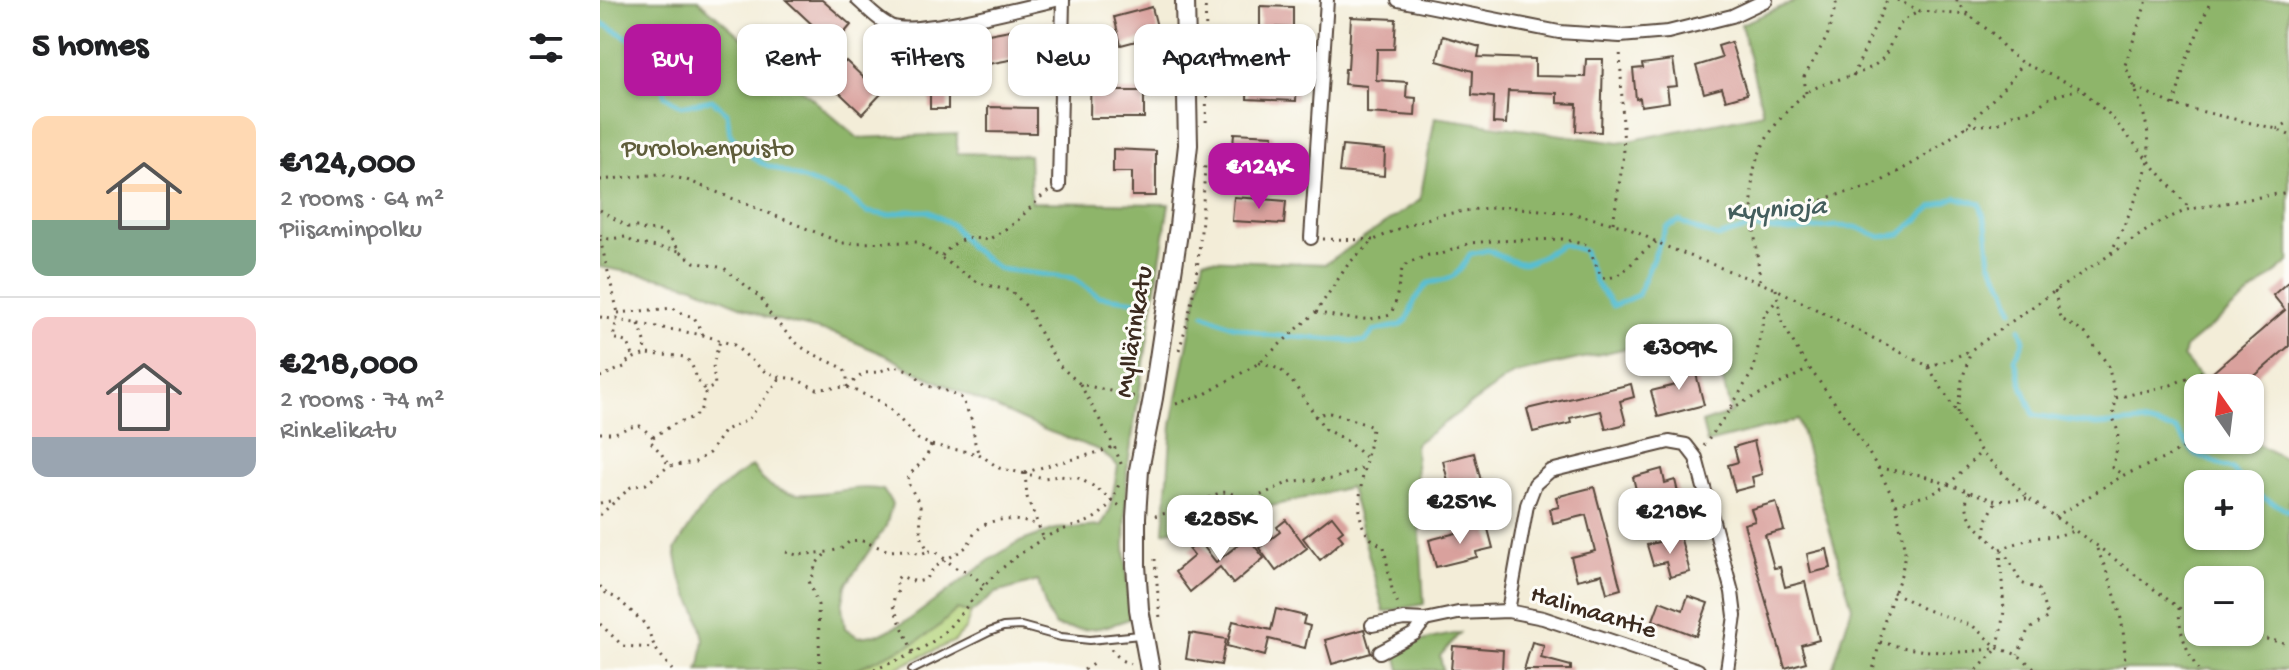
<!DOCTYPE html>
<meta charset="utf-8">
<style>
:root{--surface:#fff;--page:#f2f2f2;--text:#202124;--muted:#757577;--line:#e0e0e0;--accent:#b5179e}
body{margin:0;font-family:"Gochi Hand",sans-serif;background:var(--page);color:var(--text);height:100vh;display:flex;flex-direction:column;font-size:30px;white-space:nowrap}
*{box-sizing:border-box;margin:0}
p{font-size:26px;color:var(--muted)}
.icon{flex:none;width:44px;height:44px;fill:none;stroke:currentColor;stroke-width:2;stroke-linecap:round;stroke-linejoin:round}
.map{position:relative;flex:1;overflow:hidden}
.side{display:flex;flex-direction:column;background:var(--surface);width:600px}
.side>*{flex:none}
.guide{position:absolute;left:24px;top:24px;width:760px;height:72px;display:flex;gap:16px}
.needle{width:52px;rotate:346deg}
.fabs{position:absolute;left:1584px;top:374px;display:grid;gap:16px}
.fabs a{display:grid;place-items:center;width:80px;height:80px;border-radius:16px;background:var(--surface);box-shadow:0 2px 6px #0004;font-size:40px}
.price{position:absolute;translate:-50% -68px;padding:0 18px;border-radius:16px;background:#fff;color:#222;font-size:26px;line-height:52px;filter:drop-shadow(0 2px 4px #0008)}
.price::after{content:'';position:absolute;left:50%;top:48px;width:24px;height:18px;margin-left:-12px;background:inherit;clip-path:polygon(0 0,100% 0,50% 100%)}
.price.current{background:var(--accent);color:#fff}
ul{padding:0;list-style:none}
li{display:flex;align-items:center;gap:24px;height:200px;padding:0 32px}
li+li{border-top:2px solid var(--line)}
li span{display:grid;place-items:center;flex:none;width:224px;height:160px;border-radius:16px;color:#555}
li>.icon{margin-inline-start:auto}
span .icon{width:96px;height:96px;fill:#fffc;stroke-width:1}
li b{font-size:34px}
h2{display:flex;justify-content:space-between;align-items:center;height:96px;padding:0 32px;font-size:34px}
.chip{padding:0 28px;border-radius:16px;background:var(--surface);box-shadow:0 2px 6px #0004;font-size:28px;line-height:72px}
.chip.current{background:var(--accent);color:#fff}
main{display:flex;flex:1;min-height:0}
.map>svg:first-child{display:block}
.green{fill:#b3d37a;stroke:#777e4c;stroke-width:2}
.forest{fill:#8eb56a;stroke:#647044;stroke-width:2;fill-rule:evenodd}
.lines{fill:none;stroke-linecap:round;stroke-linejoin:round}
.stream{stroke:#56bed2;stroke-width:5}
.building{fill:#d9a19d}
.lane-casing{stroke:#57473a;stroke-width:10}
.street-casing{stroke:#57473a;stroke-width:16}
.secondary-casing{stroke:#57473a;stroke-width:22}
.path{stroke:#57473a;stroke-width:3;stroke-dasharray:2 6;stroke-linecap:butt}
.lane{stroke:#fff;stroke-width:6}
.street{stroke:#fff;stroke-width:12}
.secondary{stroke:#fff;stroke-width:18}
.labels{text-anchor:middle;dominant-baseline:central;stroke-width:6;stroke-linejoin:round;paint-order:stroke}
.park-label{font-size:26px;fill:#5f5d3a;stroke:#fdfcf7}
.street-label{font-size:26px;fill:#3b2a1e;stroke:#fdfcf7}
.water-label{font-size:28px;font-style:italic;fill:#445e5d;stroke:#fdfcf7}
</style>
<main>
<section class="side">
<h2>5 homes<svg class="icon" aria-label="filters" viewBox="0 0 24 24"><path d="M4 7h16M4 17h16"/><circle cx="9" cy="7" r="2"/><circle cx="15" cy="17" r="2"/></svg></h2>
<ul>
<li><span style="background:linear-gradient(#ffd9b3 65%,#7fa58c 0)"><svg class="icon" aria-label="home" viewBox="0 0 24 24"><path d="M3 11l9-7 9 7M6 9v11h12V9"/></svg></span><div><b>€124,000</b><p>2 rooms · 64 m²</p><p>Piisaminpolku</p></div></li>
<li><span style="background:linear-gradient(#f6c9c9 75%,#9aa5b1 0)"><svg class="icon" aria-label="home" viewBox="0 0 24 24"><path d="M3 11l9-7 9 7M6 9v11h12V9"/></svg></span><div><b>€218,000</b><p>2 rooms · 74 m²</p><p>Rinkelikatu</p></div></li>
</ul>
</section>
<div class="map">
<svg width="1689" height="670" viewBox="0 0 1689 670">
<rect width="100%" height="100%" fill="#fdfcf7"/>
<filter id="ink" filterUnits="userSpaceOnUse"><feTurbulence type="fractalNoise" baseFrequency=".0125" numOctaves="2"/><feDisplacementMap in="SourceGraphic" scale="16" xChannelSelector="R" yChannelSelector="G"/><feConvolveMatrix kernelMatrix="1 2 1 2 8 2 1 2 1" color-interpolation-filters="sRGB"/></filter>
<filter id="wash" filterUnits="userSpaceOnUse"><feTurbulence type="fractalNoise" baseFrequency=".006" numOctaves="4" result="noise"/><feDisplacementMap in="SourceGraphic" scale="32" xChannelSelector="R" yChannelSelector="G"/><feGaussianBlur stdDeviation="1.8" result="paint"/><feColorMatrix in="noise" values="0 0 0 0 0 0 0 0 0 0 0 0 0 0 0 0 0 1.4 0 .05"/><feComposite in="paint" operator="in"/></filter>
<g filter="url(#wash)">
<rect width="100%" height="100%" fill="#f3edd8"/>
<polygon class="green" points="357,609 371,613 365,629 355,641 292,670 254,670 337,628"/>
<g class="forest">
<path d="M0,0H98L258,138L357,134V153L429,155L431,202L569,204L527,470L525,545L529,619C502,629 484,633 455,626L447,612L438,581L396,593L371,613L357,609L337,628L316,642L254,670H98L101,661L104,639L98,614L80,577L75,550C99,511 112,490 152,466C156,470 159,477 164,481C198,510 245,481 283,490L292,504L286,526L246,585L242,606L245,628L258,637L281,634L309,620L391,559L417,543L455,529L501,526L510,510L518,466L499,450L445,430L312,370L290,357L236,334L165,317L94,286L61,278L0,267Z"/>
<path d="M1198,0H1689V262L1585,348L1583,357L1609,388H1598V440H1650V436L1656,443L1689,461V670H1614L1610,668L1598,670H1232L1252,607L1198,420L1107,443L1102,423L1131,413L1110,329L913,374L815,444L824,604L784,612L750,487L564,532L572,425L604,259L725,264L820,200L835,117L1019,143L1163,113L1141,24ZM1598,484H1650V536H1598ZM1598,580H1650V632H1598Z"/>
<path d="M860,633L840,656L843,670H800L797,658C810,639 839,637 860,633Z"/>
</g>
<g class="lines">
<g class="stream">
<polyline points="0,22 55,53 69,69 64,95 81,106 112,100 127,113 130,134 143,150 161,163 247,196 267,212 287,215 308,211 328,211 352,225 369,247 399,269 473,278 498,296 544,302"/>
<path d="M604,314L630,325L667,335L765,342L774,331L801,325L807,320L815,300L828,283C854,278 857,278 870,254L888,250C929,271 924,265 963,244L984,251L995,282L1013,306L1038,295L1066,227L1080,221L1097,230L1118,237L1149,228L1190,231L1236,226L1256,227L1281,237L1301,234L1332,207L1356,197L1380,204L1386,224L1390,262L1406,289L1413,310"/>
<polyline points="1420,328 1424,341 1415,359 1423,388 1434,415 1496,425 1541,422 1576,430 1595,454 1633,470 1644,484"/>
<polyline points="1650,491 1689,511"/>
</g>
</g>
<g id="blocks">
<g class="building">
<polygon points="186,0 222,0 251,25 234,45"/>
<polygon points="660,6 693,7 693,28 660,27"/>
<polygon points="552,7 559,35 521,45 514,17"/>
<polygon points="751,17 796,19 794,49 777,49 776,80 807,82 806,97 816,98 815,116 767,113 767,86 744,84 745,69 748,69"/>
<polygon points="410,30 415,59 372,67 367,38"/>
<polygon points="843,36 880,47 878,57 935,59 935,76 985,77 986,59 1003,59 1001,132 976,131 977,104 957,103 957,93 908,91 906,124 893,123 894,97 872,95 873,71 837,61"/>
<polygon points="1131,42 1147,94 1126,100 1122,88 1104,93 1096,66 1122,58 1118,46"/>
<polygon points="342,47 348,74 348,109 330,109 330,74 305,79 301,55"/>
<polygon points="491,51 511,51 510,91 544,91 544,118 490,118"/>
<rect x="422" y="56" width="17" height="26"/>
<polygon points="1073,60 1077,86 1067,87 1069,102 1041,106 1040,98 1036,99 1033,69 1043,68 1042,64"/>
<polygon points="246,61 281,94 262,114 227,81"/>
<polygon points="648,73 697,75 696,101 647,99"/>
<polygon points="388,107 436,108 436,133 388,132"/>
<polygon points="634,133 673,135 671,163 632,161"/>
<polygon points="742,146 785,150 784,176 739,172"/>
<polygon points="513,149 556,151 556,196 532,196 532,172 513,172"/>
<polygon points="678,161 692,163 691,181 676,180"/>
<polygon points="634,197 686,201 684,224 632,221"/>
<polygon points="1689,281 1689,346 1641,388 1613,388 1605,379 1685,310 1673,295"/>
<polygon points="1093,362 1104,405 1058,417 1051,391 1076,385 1071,368"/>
<polygon points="1031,384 1034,397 1020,401 1026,424 1006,429 1001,411 970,418 971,423 933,432 927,409"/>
<polygon points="1154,441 1162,474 1152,477 1154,486 1135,491 1128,465 1138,462 1134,447"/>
<polygon points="874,453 881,481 850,489 843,461"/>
<polygon points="1062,469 1065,483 1075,480 1082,509 1067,513 1063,497 1039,503 1033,477"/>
<polygon points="994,487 1021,589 1007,593 1002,574 977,580 971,557 995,551 986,515 953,523 950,509 959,507 956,497"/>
<polygon points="1176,502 1184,530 1165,535 1174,568 1180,567 1185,587 1205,582 1219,640 1201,645 1206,662 1185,668 1144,524 1155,521 1151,509"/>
<polygon points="732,516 743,530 738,534 743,540 720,560 703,538"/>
<polygon points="686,520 707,548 676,571 659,548 680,532 677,527"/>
<polygon points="887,525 893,548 876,552 877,557 836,567 829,540"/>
<polygon points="642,530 664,558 633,584 620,567 590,592 575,572 594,556 589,550 600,542 616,562 638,545 632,538"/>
<polygon points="1080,536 1090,572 1070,577 1066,562 1053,565 1047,545"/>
<polygon points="1227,549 1231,568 1211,573 1207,554"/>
<polygon points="1088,596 1108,603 1096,636 1053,620 1060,601 1083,610"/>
<polygon points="676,609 705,616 703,624 710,626 705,648 669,639 665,656 627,646 633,621 671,630"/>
<polygon points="764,629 771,653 732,664 725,640"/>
<polygon points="590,633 626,639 621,665 586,659"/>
<polygon points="932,642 944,645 941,658 971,666 971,670 924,670"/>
<polygon points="853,646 903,650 902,670 851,670"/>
</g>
</g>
</g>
<g filter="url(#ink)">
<use href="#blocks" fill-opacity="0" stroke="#57473a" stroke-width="2"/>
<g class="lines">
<g class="lane-casing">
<polyline id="lane" points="312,670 389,632 403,627 421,626 461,637 490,640 540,635"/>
</g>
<g class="street-casing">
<g id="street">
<path d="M258,0C268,9 280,22 293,27C320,35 423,7 456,0"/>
<polyline points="798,0 959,32 1020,36 1068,32 1132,16 1166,0"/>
<polyline points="459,186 463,0"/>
<polyline points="711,238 727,0"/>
<polyline points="908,611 927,505 935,484 950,471 1069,442 1086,445 1096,458 1132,592 1135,616 1127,670"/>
<polyline points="772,625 804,619 825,620 858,613 908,611 943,618 1098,670"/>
<polyline points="780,652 814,634 825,620"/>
</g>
</g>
<g class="secondary-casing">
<polyline id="secondary" points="550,670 539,609 536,565 536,517 539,470 553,398 579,226 588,145 585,0"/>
</g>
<g class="path">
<polyline points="605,0 607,66 606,128"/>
<polyline points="1297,0 1320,11 1369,15"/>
<polyline points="1356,0 1369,15 1393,34 1406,50 1422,63 1480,88 1509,114 1590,209"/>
<polyline points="1253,76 1287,0"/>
<polyline points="1535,87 1574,105 1677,129 1689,135"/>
<polyline points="1206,93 1204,77 1227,37 1237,0"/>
<polyline points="1574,105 1586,61 1611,0"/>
<polyline points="1367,126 1398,124 1413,114 1432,110 1451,97 1479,89"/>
<polyline points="1677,129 1689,122"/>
<polyline points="0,180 59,174 87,180 242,243 317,242 379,283 411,291 428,308 442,337 460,366 480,384 536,397"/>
<polyline points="0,210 28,227 38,227 46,231 56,230 68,235 80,251 94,262 124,268 161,298 171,316 194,341 207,351 243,368 247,375 247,387"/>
<polyline points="1154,218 1192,215 1230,197 1273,186 1322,158 1367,126 1410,81 1422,63"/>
<polyline points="1013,223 1024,154 1020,48"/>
<polyline points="0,235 9,239 26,237 34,243 80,251"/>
<polyline points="0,239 18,313 13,338 28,343 34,358"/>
<polyline points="723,239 774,240"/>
<path d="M1511,253C1523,226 1543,189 1548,161C1553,129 1537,93 1525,65L1547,0"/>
<path d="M342,256C356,239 366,236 388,240L415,223L444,194L449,191"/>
<path d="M1160,280C1157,249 1149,206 1153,176C1157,145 1182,112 1205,94C1227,78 1257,79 1279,62C1289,54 1292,36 1300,25C1304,19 1313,15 1320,11"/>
<polyline points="1176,289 1182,322 1202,358 1254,429 1278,468 1296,504 1305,552 1302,572 1286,615 1273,670"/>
<polyline points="1455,291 1460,318 1486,334 1508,365 1516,398 1513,417 1518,432 1517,449 1512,468 1524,475"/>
<path d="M716,312C741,318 765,323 790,315L795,305L802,269L808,263L829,255L842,254L870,243L893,241L962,239L987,245L1002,278C1021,279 1028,266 1040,255C1045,250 1051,246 1056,242"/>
<polyline points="18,313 73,308 83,314 94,317 103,335"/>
<polyline points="0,317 103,335 134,345 164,371 181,377 195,379 217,389 247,387 279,401 292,411 318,439 331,445 379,454 399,468 444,478 459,476 478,478 493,486 521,507"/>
<polyline points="39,324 45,341 46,354"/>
<path d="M579,350C599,289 602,226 605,164"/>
<polyline points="659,363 680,369 694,384 725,429 747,441 765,457"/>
<polyline points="1328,366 1347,361 1371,350 1455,291 1561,221 1590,209 1689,192"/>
<polyline points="0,377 24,367 25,363 34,358 46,354 77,356 84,357 91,363 99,383 106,390 115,386 113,364 120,341"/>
<polyline points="480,384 514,446 522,466"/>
<polyline points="247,387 264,373 278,372 294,366 312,371 326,386 339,388 362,398 372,421 375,443 378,452"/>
<polyline points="1516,398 1571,385 1603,371"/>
<polyline points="576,404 605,394 659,363 716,312 749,263 774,240 807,225 840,215 877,209 908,207 971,213 1026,227 1067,247 1176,289 1328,366 1381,452 1429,499 1496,545 1579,608 1598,616"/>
<polyline points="1130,409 1209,369"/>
<polyline points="1357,413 1362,380 1371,351"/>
<path d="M714,417C719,415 723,413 728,413C732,412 768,425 772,427C770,455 748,511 768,535C771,540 779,544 784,547L792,589L799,608"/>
<polyline points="0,433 15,433 30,427 40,426 53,437 51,442 61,453 69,466"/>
<polyline points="53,437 76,423 94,417 100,412 106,390"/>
<polyline points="331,445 326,458 310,474 307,479 309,485 320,505 321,536 328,551 336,552 356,568 369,572 384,585"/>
<polyline points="1104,446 1130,409 1154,369 1164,315 1178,299"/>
<polyline points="1278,468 1321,475 1396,501 1429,499"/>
<path d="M425,473C454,462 485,458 513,447"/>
<polyline points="425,473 427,497 443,537"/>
<path d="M1369,492C1358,517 1386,535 1401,550C1410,559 1415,571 1421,583L1438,589L1448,617L1428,630L1418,655"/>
<polyline points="0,503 15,500"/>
<polyline points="1296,504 1332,494 1348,485 1381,452"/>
<polyline points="0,515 31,487 46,484 69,466 95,462 109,453 125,430 148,420 181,377"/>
<path d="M555,516C557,515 566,513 568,513C583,515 591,528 605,516L606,500C630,484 629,497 650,500L692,481L733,479L765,467"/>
<polyline points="1455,517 1524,475 1563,459 1600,440"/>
<polyline points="1385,535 1387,520 1396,501"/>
<polyline points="1400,549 1432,538 1456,536 1474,531"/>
<path d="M1497,549C1514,587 1528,627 1524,670"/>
<polyline points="186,552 197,555 227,552 241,549 250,541 260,540 289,551 305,550 321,554 328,551"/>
<polyline points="555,559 560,619"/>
<polyline points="0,586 4,592 18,599 46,625 55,648 72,670"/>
<polyline points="1293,592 1324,609 1373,626 1398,648 1418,655 1437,670"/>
<path d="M1579,608C1579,632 1586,649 1598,670"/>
<polyline points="0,624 23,646 55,648"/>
<polyline points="1635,632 1689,644"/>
<path d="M1280,642C1323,653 1354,655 1398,648"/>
<polyline points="511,649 521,660 530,664"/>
<path d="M313,652L293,606L294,598L298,591L296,580L300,576L316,582L325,580C334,564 349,559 363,549C369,546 370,540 374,534C389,514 417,519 438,525"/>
<polyline points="220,670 218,605 209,581 214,574 215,565 227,552"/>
<path d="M274,670C292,662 313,655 329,644C352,629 366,605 384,586C399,569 418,555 436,543C473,517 502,535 520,481"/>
<polyline points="484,670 493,664"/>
<polyline points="1377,670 1398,648 1404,611 1400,551"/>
</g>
<use href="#lane" class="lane"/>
<use href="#street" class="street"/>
<use href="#secondary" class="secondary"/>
</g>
</g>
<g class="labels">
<g class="park-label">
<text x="108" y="150">Purolohenpuisto</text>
</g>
<g class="street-label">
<text transform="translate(536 332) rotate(-81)">Myllärinkatu</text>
<text transform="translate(993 614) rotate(17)">Halimaantie</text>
</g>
<g class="water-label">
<text transform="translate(1176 211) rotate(-4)">Kyynioja</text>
</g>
</g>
</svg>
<div class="fabs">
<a><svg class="needle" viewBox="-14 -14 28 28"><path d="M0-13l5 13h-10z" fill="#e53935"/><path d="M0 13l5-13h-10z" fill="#757577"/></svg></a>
<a>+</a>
<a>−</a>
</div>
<b class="price current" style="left:659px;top:211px">€124K</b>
<b class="price" style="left:1079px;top:392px">€309K</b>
<b class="price" style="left:860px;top:546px">€251K</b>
<b class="price" style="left:1070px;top:556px">€218K</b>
<b class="price" style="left:620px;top:563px">€285K</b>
<div class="guide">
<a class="chip current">Buy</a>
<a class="chip">Rent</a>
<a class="chip">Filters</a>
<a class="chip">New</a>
<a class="chip">Apartment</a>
</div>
</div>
</main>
